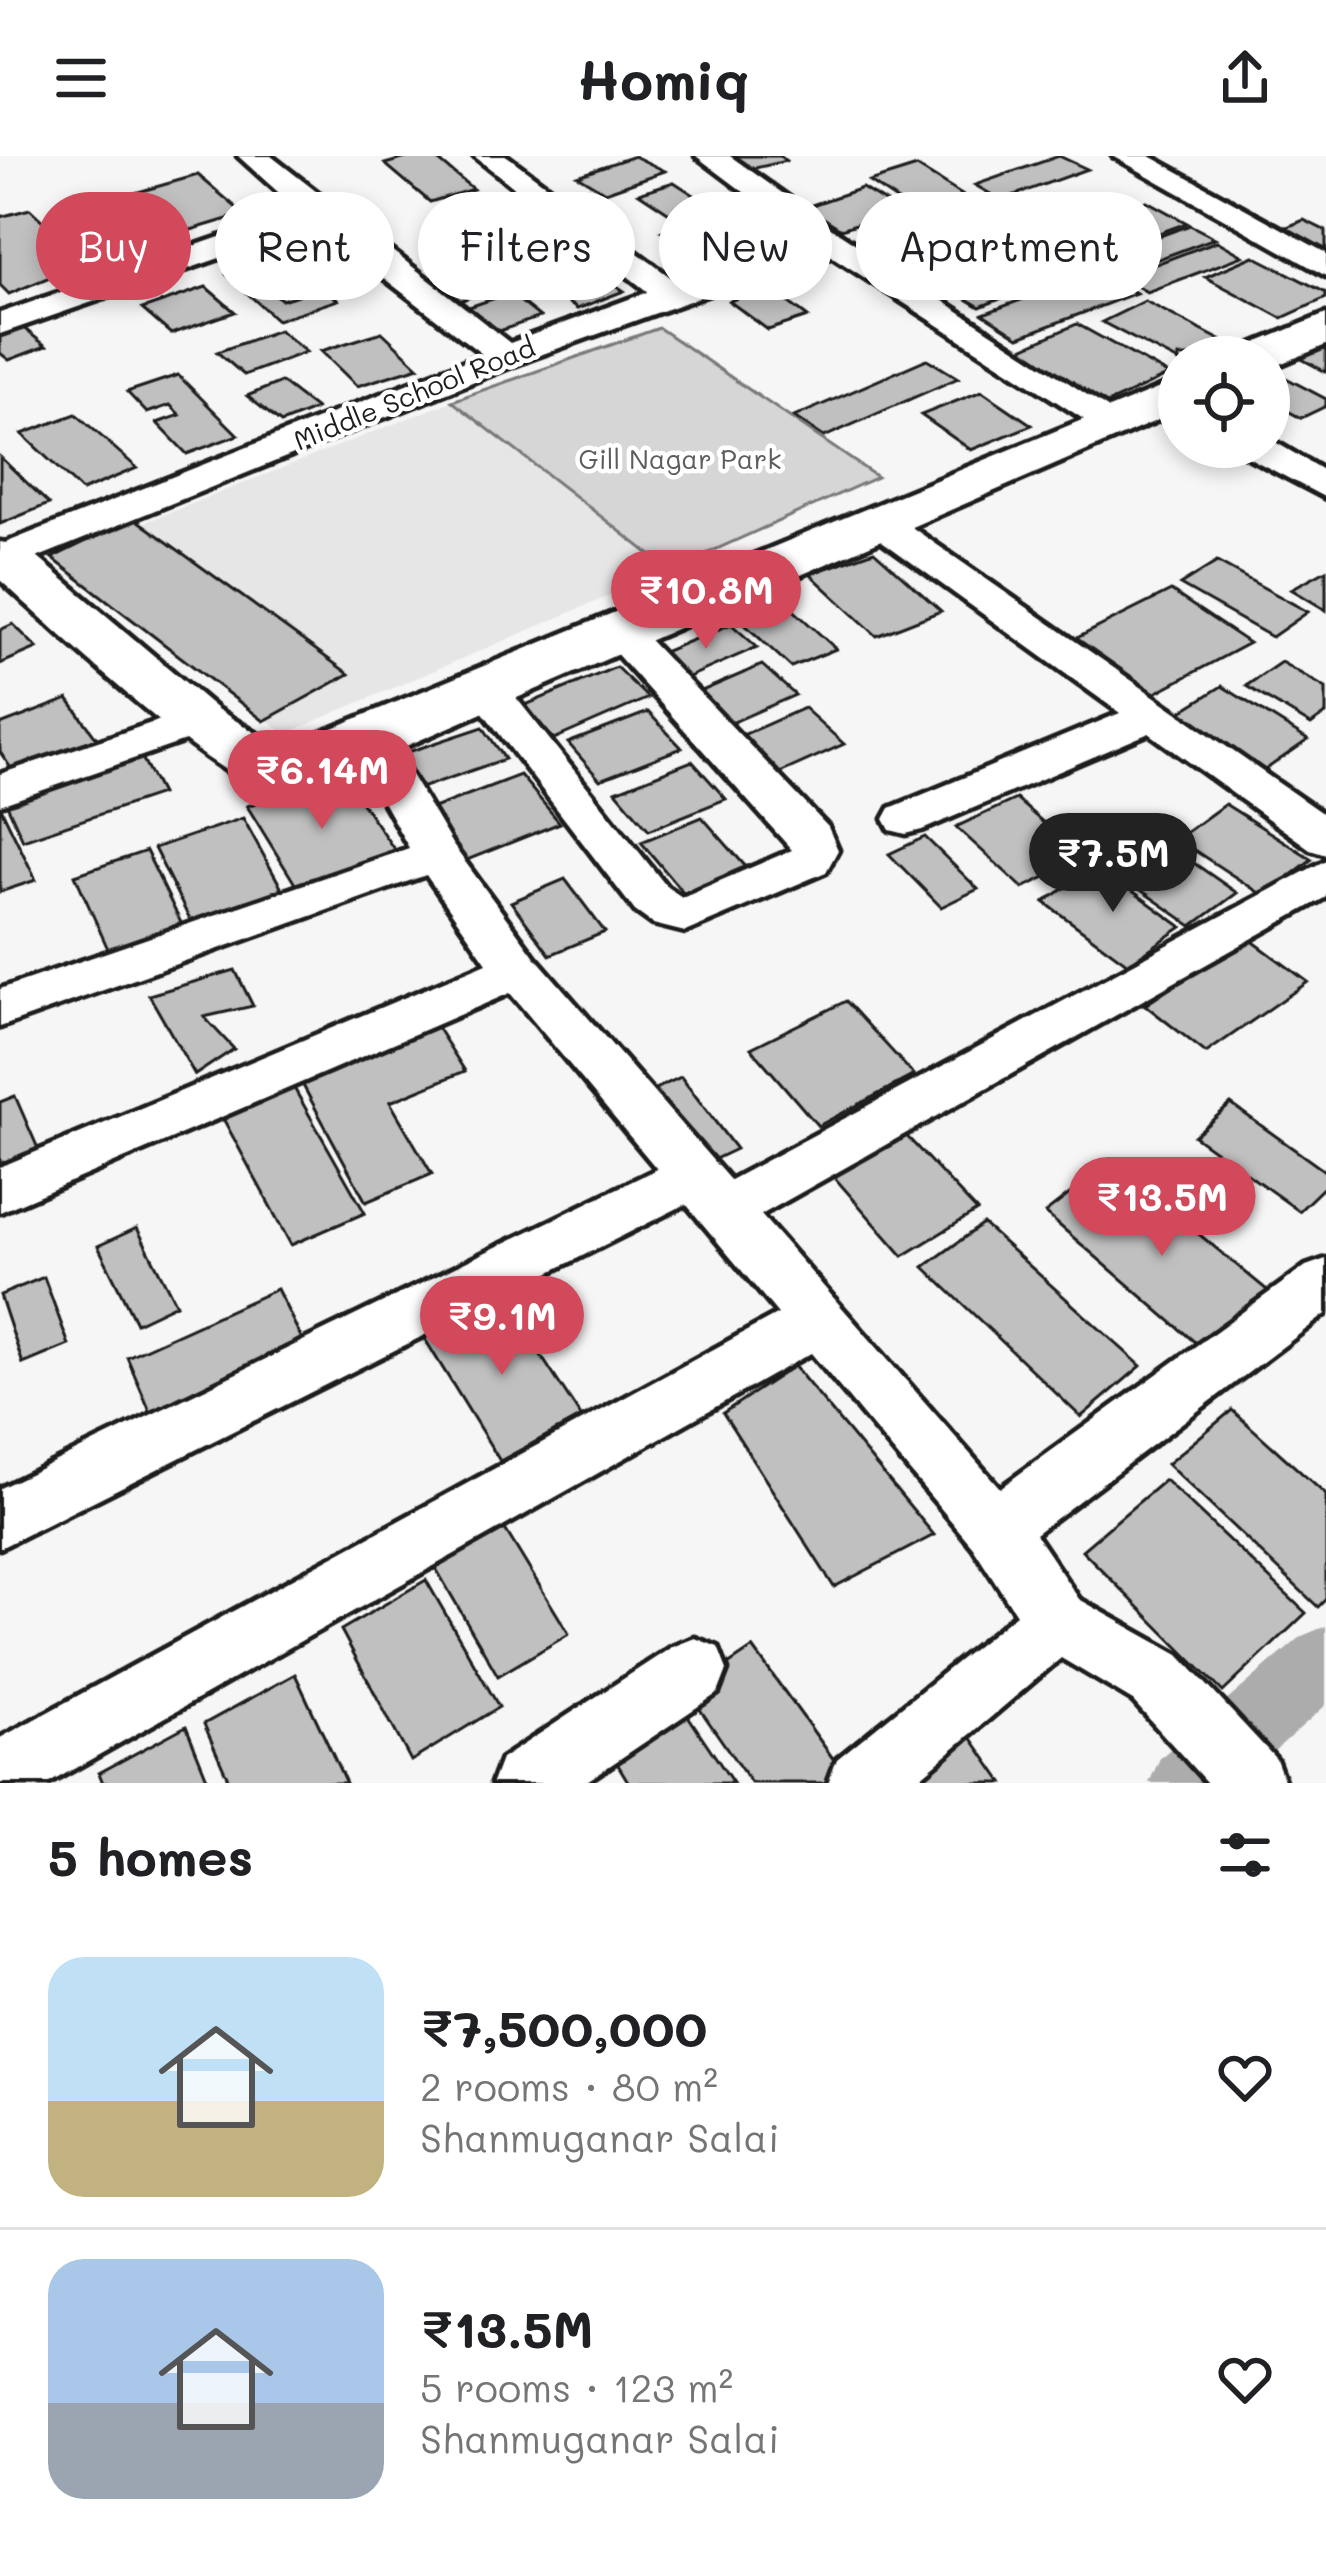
<!DOCTYPE html>
<meta charset="utf-8">
<style>
:root{--surface:#fff;--page:#f6f6f6;--text:#202124;--muted:#757577;--line:#e0e0e0;--accent:#d1495b}
body{margin:0;font-family:Mali,sans-serif;background:var(--page);color:var(--text);height:100vh;display:flex;flex-direction:column;font-size:45px;white-space:nowrap}
*{box-sizing:border-box;margin:0}
p{font-size:39px;color:var(--muted)}
.icon{flex:none;width:66px;height:66px;fill:none;stroke:currentColor;stroke-width:2;stroke-linecap:round;stroke-linejoin:round}
.map{position:relative;height:1627px;overflow:hidden}
.details{display:flex;flex-direction:column;background:var(--surface);flex:1}
.details>*{flex:none}
.top-card{position:absolute;left:36px;top:36px;width:1254px;height:108px;display:flex;gap:24px}
.controls{position:absolute;left:1158px;top:180px;display:grid;gap:24px}
.controls a{display:grid;place-items:center;width:132px;height:132px;border-radius:50%;background:var(--surface);box-shadow:0 6px 18px #0003;font-size:60px}
.price{position:absolute;translate:-50% -102px;padding:0 27px;border-radius:42px;background:var(--accent);color:#fff;font-size:39px;line-height:78px;filter:drop-shadow(0 3px 6px #0008)}
.price::after{content:'';position:absolute;left:50%;top:72px;width:36px;height:27px;margin-left:-18px;background:inherit;clip-path:polygon(0 0,100% 0,50% 100%)}
.price.active{background:#222;color:#fff}
ul{padding:0;list-style:none}
li{display:flex;align-items:center;gap:36px;height:300px;padding:0 48px}
li+li{border-top:3px solid var(--line)}
li span{display:grid;place-items:center;flex:none;width:336px;height:240px;border-radius:36px;color:#555}
li>.icon{margin-inline-start:auto}
span .icon{width:144px;height:144px;fill:#fffc;stroke-width:1}
li b{font-size:51px}
h2{display:flex;justify-content:space-between;align-items:center;height:144px;padding:0 48px;font-size:51px}
.pill{padding:0 42px;border-radius:54px;background:var(--surface);box-shadow:0 6px 18px #0003;font-size:42px;line-height:108px}
.pill.active{background:var(--accent);color:#fff}
header{display:flex;justify-content:space-between;align-items:center;height:156px;padding:0 48px;background:var(--surface);font-size:54px;font-weight:700}
.map>svg:first-child{display:block}
.built{fill:#e6e6e6}
.green{fill:#d6d6d6;stroke:#797979;stroke-width:3}
.lines{fill:none;stroke-linecap:round;stroke-linejoin:round}
.canal{fill:#acacac;fill-rule:evenodd}
.building{fill:#c0c0c0;stroke:#1c1c1c;stroke-width:3;fill-rule:evenodd}
.street-casing{stroke:#1c1c1c;stroke-width:9}
.secondary-casing{stroke:#1c1c1c;stroke-width:9}
.street{fill:#fff;fill-rule:evenodd}
.secondary{fill:#fff;fill-rule:evenodd}
.labels{text-anchor:middle;dominant-baseline:central;stroke-width:9;stroke-linejoin:round;paint-order:stroke}
.far-street-label{font-size:27px;fill:#1c1c1c;stroke:#fff}
.far-park-label{font-size:27px;fill:#5d5d5d;stroke:#fff}
</style>
<header><svg class="icon" aria-label="menu" viewBox="0 0 24 24"><path d="M4 6h16M4 12h16M4 18h16"/></svg>Homiq<svg class="icon" aria-label="share" viewBox="0 0 24 24"><path d="M12 15V3M7 8l5-5 5 5M5 13v7h14v-7"/></svg></header>
<div class="map">
<svg width="1326" height="1627" viewBox="0 0 1326 1627">
<rect width="100%" height="100%" fill="#f6f6f6"/>
<filter id="ink" filterUnits="userSpaceOnUse"><feTurbulence type="fractalNoise" baseFrequency=".00833" numOctaves="2"/><feDisplacementMap in="SourceGraphic" scale="24" xChannelSelector="R" yChannelSelector="G"/><feConvolveMatrix kernelMatrix="1 2 1 2 8 2 1 2 1" color-interpolation-filters="sRGB"/></filter>
<g filter="url(#ink)">
<polygon class="built" points="452,245 670,414 285,578 62,399"/>
<polygon class="green" points="659,172 877,321 670,414 452,245"/>
<g class="lines">
<polygon class="canal" points="1326,1470 1326,1549 1238,1627 1149,1627 1160,1602 1302,1480"/>
</g>
<g class="building">
<polygon points="413,0 433,0 473,33 430,46 385,8"/>
<polygon points="634,0 665,15 605,36 577,19"/>
<polygon points="729,0 780,0 786,5 747,14"/>
<polygon points="1059,0 1087,13 1001,44 975,29"/>
<polygon points="917,11 970,44 921,60 869,26"/>
<polygon points="198,19 244,58 161,83 117,42"/>
<polygon points="674,26 708,48 674,60 639,37"/>
<polygon points="862,32 898,54 841,73 806,51"/>
<polygon points="491,41 509,53 464,70 445,58"/>
<polygon points="1147,45 1187,67 1087,103 1049,80"/>
<polygon points="975,51 1020,74 984,90 938,66"/>
<polygon points="30,53 86,106 9,138 0,129 0,61"/>
<polygon points="120,56 161,94 107,111 67,72"/>
<polygon points="694,63 740,91 708,103 662,75"/>
<polygon points="1304,64 1326,75 1326,98 1275,76"/>
<polygon points="920,69 960,94 928,105 910,94 882,103 861,90"/>
<polygon points="1190,69 1215,82 1118,118 1093,104"/>
<polygon points="1217,85 1243,100 1147,136 1121,121"/>
<polygon points="1046,87 1085,109 980,151 942,128"/>
<polygon points="1254,100 1326,137 1326,142 1282,162 1205,121"/>
<path d="M288,101L338,144L277,164L227,119ZM282,117L304,137L282,144L259,124Z"/>
<polygon points="461,110 495,131 450,149 416,127"/>
<polygon points="587,110 624,135 577,153 540,127"/>
<polygon points="1099,115 1136,137 1019,181 983,158"/>
<polygon points="206,131 235,156 171,178 142,153"/>
<polygon points="769,132 808,161 768,174 729,145"/>
<polygon points="510,137 540,161 493,177 463,153"/>
<polygon points="1145,145 1228,188 1202,201 1179,201 1179,206 1102,166"/>
<polygon points="1077,168 1169,219 1104,249 1014,196"/>
<polygon points="21,170 46,190 9,204 0,197 0,178"/>
<polygon points="279,174 306,196 244,219 217,196"/>
<polygon points="382,176 419,211 357,230 321,195"/>
<polygon points="1326,188 1326,216 1298,201"/>
<polygon points="927,203 958,222 824,281 794,261"/>
<polygon points="1269,213 1326,243 1326,250 1301,262 1269,245"/>
<polygon points="178,219 238,279 187,298 157,267 180,259 170,249 147,257 127,236"/>
<polygon points="281,226 316,253 281,267 247,240"/>
<polygon points="982,235 1032,269 971,294 921,259"/>
<polygon points="76,258 137,312 82,335 22,278"/>
<polygon points="0,301 49,348 0,368"/>
<polygon points="134,362 349,518 264,565 52,402"/>
<polygon points="874,395 941,455 877,480 810,418"/>
<polygon points="1217,406 1308,456 1272,481 1180,429"/>
<polygon points="1326,414 1326,454 1291,433"/>
<polygon points="763,426 836,493 791,511 718,444"/>
<polygon points="1171,435 1249,487 1144,543 1067,487"/>
<polygon points="13,468 37,492 0,508 0,474"/>
<polygon points="731,468 757,491 682,524 656,499"/>
<polygon points="1281,506 1326,532 1326,558 1311,569 1246,530"/>
<polygon points="762,509 795,539 722,571 690,540"/>
<polygon points="616,511 648,542 554,583 523,550"/>
<polygon points="1222,530 1308,584 1262,616 1174,560"/>
<polygon points="68,543 99,585 15,618 0,596 0,569"/>
<polygon points="804,552 844,588 773,620 734,583"/>
<polygon points="648,556 682,592 600,624 568,587"/>
<polygon points="483,571 505,603 421,632 399,599"/>
<polygon points="139,596 161,638 23,684 3,640"/>
<polygon points="692,605 726,643 649,674 616,635"/>
<polygon points="341,616 398,699 300,736 247,650"/>
<polygon points="520,619 560,667 457,708 420,657"/>
<polygon points="1016,643 1084,702 1023,732 956,671"/>
<polygon points="1225,648 1312,703 1264,740 1177,683"/>
<polygon points="0,650 36,724 0,736"/>
<polygon points="702,661 754,720 691,746 641,686"/>
<polygon points="243,662 286,740 194,772 154,692"/>
<polygon points="925,681 978,733 941,751 889,698"/>
<polygon points="1158,682 1237,737 1192,770 1112,714"/>
<polygon points="146,695 186,777 112,802 75,719"/>
<polygon points="1098,710 1182,771 1128,808 1044,746"/>
<polygon points="565,723 605,776 550,799 511,746"/>
<polygon points="1247,781 1308,826 1206,897 1145,849"/>
<polygon points="235,814 253,850 204,861 234,893 195,919 149,839"/>
<polygon points="846,845 914,919 818,970 751,892"/>
<polygon points="435,868 465,915 390,946 432,1018 366,1046 299,922"/>
<polygon points="681,921 736,993 696,1012 643,939"/>
<polygon points="290,925 365,1057 291,1089 219,955"/>
<polygon points="15,940 43,1004 0,1022 0,946"/>
<polygon points="1231,948 1326,1016 1326,1029 1299,1055 1194,980"/>
<polygon points="899,972 977,1055 903,1100 827,1013"/>
<polygon points="1111,1006 1278,1143 1212,1201 1045,1057"/>
<polygon points="983,1068 1141,1210 1081,1261 924,1111"/>
<polygon points="137,1072 176,1148 136,1167 98,1090"/>
<polygon points="44,1121 69,1189 23,1208 0,1139"/>
<polygon points="277,1133 310,1199 157,1272 127,1201"/>
<polygon points="502,1140 581,1261 500,1305 423,1180"/>
<polygon points="794,1210 934,1379 834,1431 723,1257"/>
<polygon points="1232,1254 1326,1339 1326,1443 1318,1451 1167,1308"/>
<polygon points="1165,1324 1306,1457 1223,1536 1082,1394"/>
<polygon points="500,1365 569,1478 498,1520 431,1404"/>
<polygon points="426,1424 499,1551 411,1605 341,1474"/>
<polygon points="753,1492 850,1626 848,1627 751,1627 688,1536"/>
<polygon points="295,1518 346,1627 230,1627 204,1568"/>
<polygon points="676,1542 733,1627 629,1627 606,1589"/>
<polygon points="186,1570 209,1627 103,1627 99,1617"/>
<polygon points="964,1571 1003,1627 897,1627"/>
</g>
<g class="lines">
<g class="street-casing">
<g id="street">
<polygon points="238,0 271,0 510,187 648,136 474,0 507,0 677,126 805,82 696,0 730,0 839,77 1132,268 1126,275 1102,275 825,96 529,203 19,409 0,411 0,389 482,198 315,69 0,178 0,157 298,54"/>
<polygon points="1113,0 1150,0 1326,97 1326,120"/>
<polygon points="1270,283 1326,316 1326,342 1244,299 1239,291 1269,291"/>
<polygon points="877,353 890,356 1326,660 1326,698 1310,693 1149,577 922,674 906,678 890,674 884,663 890,652 1120,557 864,372 858,364 864,356"/>
<polygon points="619,464 633,467 828,671 838,694 826,716 685,776 653,768 635,755 472,542 466,533 472,524 487,520 502,524 667,731 682,741 792,694 605,485 599,476 605,467"/>
<polygon points="196,552 211,556 217,566 211,576 0,649 0,618"/>
<polygon points="369,569 384,573 452,688 535,801 730,1024 1326,704 1326,741 761,1059 1000,1332 1306,1110 1326,1103 1326,1158 1035,1378 1079,1443 1179,1499 1276,1603 1285,1627 1207,1627 1133,1545 1061,1502 913,1627 828,1627 837,1603 1016,1458 973,1391 811,1197 49,1627 0,1627 0,1582 778,1158 686,1048 0,1392 0,1332 657,1013 510,837 0,1056 0,1011 487,807 426,719 0,871 0,833 409,692 348,583 354,573"/>
<polygon points="695,1482 718,1491 727,1514 718,1537 584,1627 492,1627 501,1603 672,1491"/>
</g>
</g>
<g class="secondary-casing">
<g id="secondary">
<polygon points="1326,158 1326,189 1269,213 1269,201 1239,201 1246,191"/>
<path d="M1179,224V255L390,597C361,607 305,637 277,637C225,636 46,465 0,424V386L24,390L217,553L282,593Z"/>
</g>
</g>
<use href="#street" class="street"/>
<use href="#secondary" class="secondary"/>
</g>
</g>
<g class="labels">
<g class="far-street-label">
<text transform="translate(414 237) rotate(-22)">Middle School Road</text>
</g>
<g class="far-park-label">
<text x="680" y="302">Gill Nagar Park</text>
</g>
</g>
</svg>
<div class="controls">
<a><svg class="icon" aria-label="locate" viewBox="0 0 24 24"><circle cx="12" cy="12" r="6"/><path d="M12 2v4M12 18v4M2 12h4M18 12h4"/></svg></a>
</div>
<b class="price" style="left:706px;top:496px">₹10.8M</b>
<b class="price" style="left:322px;top:676px">₹6.14M</b>
<b class="price active" style="left:1113px;top:759px">₹7.5M</b>
<b class="price" style="left:1162px;top:1103px">₹13.5M</b>
<b class="price" style="left:502px;top:1222px">₹9.1M</b>
<div class="top-card">
<a class="pill active">Buy</a>
<a class="pill">Rent</a>
<a class="pill">Filters</a>
<a class="pill">New</a>
<a class="pill">Apartment</a>
</div>
</div>
<section class="details">
<h2>5 homes<svg class="icon" aria-label="filters" viewBox="0 0 24 24"><path d="M4 7h16M4 17h16"/><circle cx="9" cy="7" r="2"/><circle cx="15" cy="17" r="2"/></svg></h2>
<ul>
<li><span style="background:linear-gradient(#bfe0f5 60%,#c2b280 0)"><svg class="icon" aria-label="home" viewBox="0 0 24 24"><path d="M3 11l9-7 9 7M6 9v11h12V9"/></svg></span><div><b>₹7,500,000</b><p>2 rooms · 80 m²</p><p>Shanmuganar Salai</p></div><svg class="icon" aria-label="heart" viewBox="0 0 24 24"><path d="M12 20l-8-8c-3-5 5-10 8-4 3-6 11-1 8 4z"/></svg></li>
<li><span style="background:linear-gradient(#a9c7e8 60%,#9aa5b1 0)"><svg class="icon" aria-label="home" viewBox="0 0 24 24"><path d="M3 11l9-7 9 7M6 9v11h12V9"/></svg></span><div><b>₹13.5M</b><p>5 rooms · 123 m²</p><p>Shanmuganar Salai</p></div><svg class="icon" aria-label="heart" viewBox="0 0 24 24"><path d="M12 20l-8-8c-3-5 5-10 8-4 3-6 11-1 8 4z"/></svg></li>
</ul>
</section>
